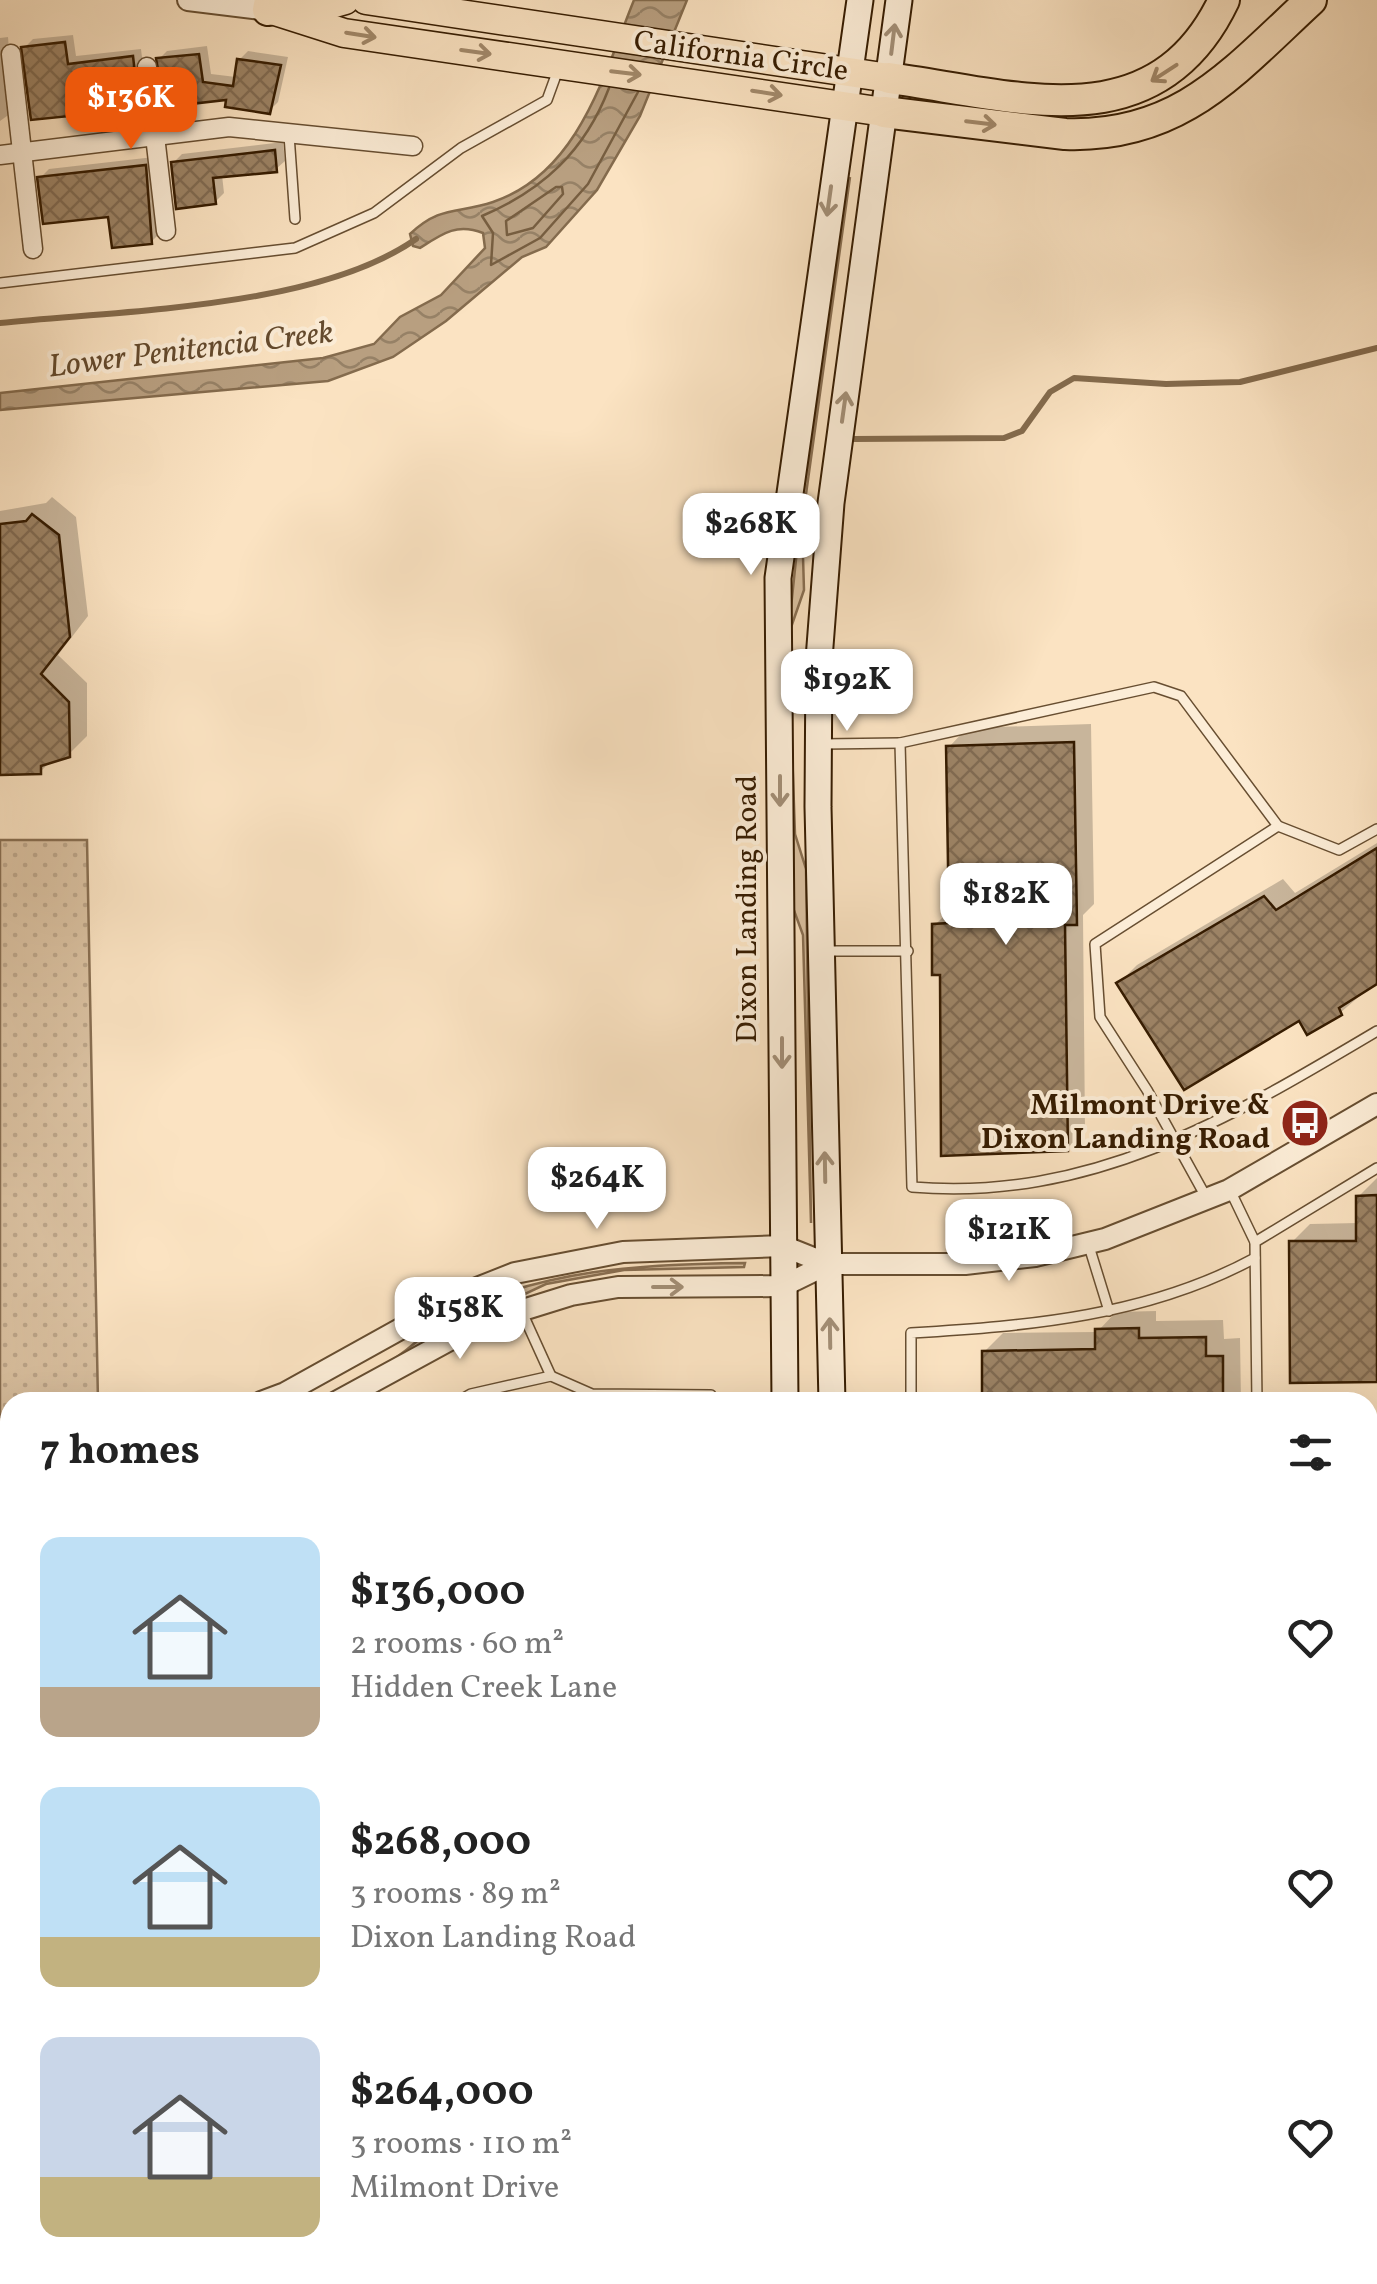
<!DOCTYPE html>
<meta charset="utf-8">
<style>
:root{--surface:#fff;--page:#f6f6f6;--text:#222;--muted:#767676;--accent:#ea580c}
body{margin:0;font-family:Vollkorn,serif;background:var(--page);color:var(--text);height:100vh;display:flex;flex-direction:column;font-size:38px;white-space:nowrap}
*{box-sizing:border-box;margin:0}
p{font-size:32px;color:var(--muted)}
.icon{flex:none;width:55px;height:55px;fill:none;stroke:currentColor;stroke-width:2;stroke-linecap:round;stroke-linejoin:round}
.map{position:relative;flex:1;overflow:hidden}
.drawer{position:absolute;left:0px;top:1392px;width:1378px;height:892px;display:flex;flex-direction:column;background:var(--surface);border-radius:30px 30px 0 0;box-shadow:0 10px 40px #0002}
.drawer>*{flex:none}
.price{position:absolute;translate:-50% -85px;padding:0 22px;border-radius:20px;background:#fff;color:#222;font-size:32px;line-height:65px;filter:drop-shadow(0 2px 5px #0008)}
.price::after{content:'';position:absolute;left:50%;top:60px;width:30px;height:22px;margin-left:-15px;background:inherit;clip-path:polygon(0 0,100% 0,50% 100%)}
.price.current{background:var(--accent);color:#fff}
ul{padding:0;list-style:none}
li{display:flex;align-items:center;gap:30px;height:250px;padding:0 40px}
li span{display:grid;place-items:center;flex:none;width:280px;height:200px;border-radius:20px;color:#555}
li>.icon{margin-inline-start:auto}
span .icon{width:120px;height:120px;fill:#fffc;stroke-width:1}
li b{font-size:42px}
h2{display:flex;justify-content:space-between;align-items:center;height:120px;padding:0 40px;font-size:42px}
.map>svg:first-child{display:block}
.grass{fill:#dac1a1;stroke:#886e51;stroke-width:2.5}
.park{fill:url(#park-dots);stroke:#886e51;stroke-width:2.5}
.water{fill:url(#water-waves);stroke:#846b4d;stroke-width:2.5}
.shadow{fill:#0003}
.lines{fill:none;stroke-linecap:round;stroke-linejoin:round}
.shore{stroke:#775e40;stroke-width:2.5}
.stream{stroke:#846b4d;stroke-width:6}
.building{fill:url(#building-cross-hatch);stroke:#361c01;stroke-width:2.5}
.service-casing{stroke:#674e31;stroke-width:12}
.minor-casing{stroke:#674e31;stroke-width:21}
.tertiary-casing{stroke:#674e31;stroke-width:24}
.secondary-casing{stroke:#361c01;stroke-width:29}
.trunk-casing{stroke:#361c01;stroke-width:31}
.motorway-casing{stroke:#361c01;stroke-width:34}
.service{stroke:#fcedd7;stroke-width:9}
.minor{stroke:#fcedd7;stroke-width:18}
.tertiary{stroke:#fcedd7;stroke-width:20}
.secondary{stroke:#fcedd7;stroke-width:25}
.trunk{stroke:#fbe3c2;stroke-width:28}
.motorway{stroke:#fbe3c2;stroke-width:30}
.rail-casing{stroke:#361c01;stroke-width:10}
.rail{stroke:#fcedd7;stroke-width:6;stroke-dasharray:19;stroke-linecap:butt}
.oneway{stroke:#a2896b}
.oneway2{stroke:#a38f77}
.labels{text-anchor:middle;dominant-baseline:central;stroke-width:8;stroke-linejoin:round;paint-order:stroke}
.street-label{font-size:30px;fill:#361c01;stroke:#fcedd7}
.poi-label{font-size:30px;font-weight:bold;fill:#361c01;stroke:#fcedd7;text-anchor:end}
.water-label{font-size:32px;font-style:italic;fill:#644a2d;stroke:#fcedd7}
</style>
<div class="map">
<svg width="1377" height="2284" viewBox="0 0 1377 2284">
<defs>
<pattern id="park-dots" width="8" height="8" patternUnits="userSpaceOnUse" patternTransform="scale(2.5)"><rect width="8" height="8" fill="#dac1a1"/><path d="M2 2h.1M6 6h.1" fill="none" stroke="#bca589" stroke-width="1.8" stroke-linecap="round"/></pattern>
<pattern id="water-waves" width="16" height="10" patternUnits="userSpaceOnUse" patternTransform="scale(2.5)"><rect width="16" height="10" fill="#b89f80"/><path d="M0 5q4-4 8 0t8 0" fill="none" stroke="#968166"/></pattern>
<pattern id="building-cross-hatch" width="8" height="8" patternUnits="userSpaceOnUse" patternTransform="scale(2.5)"><rect width="8" height="8" fill="#9c8365"/><path d="M0 0l8 8M0 8l8-8" fill="none" stroke="#806a51"/></pattern>
</defs>
<rect width="100%" height="100%" fill="#fbe3c2"/>
<filter id="stains"><feTurbulence type="fractalNoise" baseFrequency=".002" numOctaves="4"/><feColorMatrix values="0 0 0 0 .2 0 0 0 0 .09 0 0 0 0 .02 0 0 0 .5 -.17"/></filter>
<radialGradient id="worn" r=".72"><stop offset=".6" stop-color="#630" stop-opacity="0"/><stop offset="1" stop-color="#630" stop-opacity=".3"/></radialGradient>
<g class="grass">
<polygon points="850,177 802,523 804,590 788,636 802,502"/>
<polygon points="790,692 795,834 806,869 811,1223 803,935 792,905"/>
<path d="M745,1263L744,1267L624,1270L546,1284L440,1334L327,1402H318C351,1385 389,1366 416,1342C426,1333 433,1324 446,1318C539,1269 642,1264 745,1263Z"/>
</g>
<polygon class="park" points="0,840 87,840 98,1402 10,1402 10,1417 0,1417"/>
<path class="water" d="M634,0H687L640,116L597,190L546,247L522,257L446,321L393,357L328,381L0,410V393L323,358L374,344L400,317L441,295L485,248L483,233C457,223 443,233 420,248L413,246L410,234C441,205 457,214 493,202C579,173 604,74 634,0Z"/>
<g class="shadow">
<polygon points="73,35 76,56 141,49 147,98 138,106 24,48 33,39"/>
<polygon points="8,37 14,111 0,121 0,38"/>
<polygon points="207,46 211,74 236,77 239,60 248,51 288,57 278,102 269,111 229,97 159,59 167,51"/>
<polygon points="283,142 285,161 276,169 222,175 224,193 215,202 173,163 182,154"/>
<polygon points="154,157 160,233 151,242 110,214 40,178 49,169"/>
<polygon points="52,497 76,517 88,616 58,655 87,683 87,736 68,755 51,761 40,772 0,773 0,511 46,503"/>
<polygon points="1091,724 1094,904 1083,915 1085,1130 1067,1149 943,972 935,925 951,909 949,747 967,728"/>
<polygon points="1377,843 1377,981 1340,1013 1300,1018 1119,983 1137,965 1283,879 1295,893"/>
<polygon points="1377,1178 1377,1380 1292,1242 1310,1224 1358,1223 1358,1197"/>
<polygon points="1156,1311 1156,1321 1223,1320 1224,1339 1240,1338 1241,1402 985,1402 984,1352 1003,1333 1097,1332 1116,1312"/>
<polygon points="1368,1581 1376,1581 1377,1620 1377,1717 1368,1722"/>
<rect x="0" y="1627" width="10" height="24"/>
<rect x="1368" y="1814" width="9" height="95"/>
<polygon points="0,1879 8,1880 8,1894 0,1902"/>
<polygon points="299,2275 417,2275 415,2284 297,2284"/>
<polygon points="483,2275 757,2275 757,2284 504,2284"/>
</g>
<g class="lines">
<g class="shore">
<path d="M609,88C585,151 543,190 482,216L493,233L491,265L540,238L588,184L638,92"/>
<polygon points="556,187 562,187 563,194 533,228 507,235 506,221"/>
</g>
<g class="stream">
<path d="M0,323C122,310 316,309 416,239"/>
<polyline points="854,439 1004,438 1022,431 1050,392 1074,378 1166,384 1240,382 1377,348"/>
</g>
</g>
<g class="building">
<polygon points="65,42 68,64 133,56 139,109 31,120 21,47"/>
<polygon points="199,54 203,82 233,86 237,59 281,65 270,114 225,107 226,100 164,107 156,58"/>
<polygon points="275,150 277,172 213,178 216,204 176,209 171,162"/>
<polygon points="146,165 152,244 112,248 108,217 43,224 37,177"/>
<polygon points="32,514 59,535 70,637 41,674 69,702 70,757 41,766 41,774 0,775 0,524 26,521"/>
<polygon points="1074,742 1077,925 1065,925 1068,1151 941,1156 940,975 932,975 932,924 949,923 946,746"/>
<polygon points="1377,848 1377,984 1339,1008 1342,1015 1307,1035 1299,1021 1184,1090 1116,983 1264,896 1276,910"/>
<polygon points="1377,1195 1377,1382 1290,1383 1289,1241 1356,1241 1356,1196"/>
<polygon points="1139,1328 1139,1338 1206,1337 1206,1356 1223,1356 1223,1402 982,1402 982,1351 1095,1349 1095,1329"/>
</g>
<g class="lines">
<g class="service-casing">
<g id="service">
<polyline points="289,135 295,219"/>
<polyline points="0,283 295,248 374,213 461,148 547,100 559,67"/>
<polyline points="823,744 900,743"/>
<path d="M1278,826L1181,696L1154,687L900,743L912,1187C1090,1202 1229,1119 1377,1031"/>
<polyline points="826,951 908,951"/>
<polyline points="1230,1190 1255,1242"/>
<polyline points="1206,1197 1147,1090 1100,1017 1095,944 1278,826 1339,850 1377,829"/>
<polyline points="1088,1243 1109,1311"/>
<polyline points="521,1310 551,1376"/>
<polyline points="457,1402 471,1394 551,1376 592,1394 711,1395 711,1402"/>
<path d="M911,1402V1333C1030,1326 1148,1316 1255,1258"/>
<polyline points="1257,1402 1255,1242 1377,1168"/>
<polyline points="1368,1457 1377,1457"/>
<polyline points="1368,1628 1377,1628"/>
<polyline points="1368,1927 1377,1927"/>
</g>
</g>
<g class="minor-casing">
<g id="minor">
<polyline points="11,54 33,249"/>
<polyline points="147,67 166,231"/>
<polyline points="0,155 229,127 413,146"/>
<polyline points="0,1695 10,1695"/>
<polyline points="0,1845 10,1845"/>
<polyline points="0,1995 10,1995"/>
<polyline points="1368,2085 1377,2088"/>
<polyline points="0,2142 10,2142"/>
<polyline points="424,2275 445,2284"/>
<polyline points="944,2275 944,2284"/>
<polyline points="270,2284 272,2275"/>
<polyline points="1094,2284 1094,2275"/>
<polyline points="1235,2284 1237,2275"/>
</g>
</g>
<g class="tertiary-casing">
<g id="tertiary">
<polyline points="188,0 268,10"/>
<polyline points="261,1402 285,1393 467,1292 515,1273 623,1252 783,1246 828,1264 965,1264 1035,1256 1105,1239 1229,1190 1377,1104"/>
<polyline points="336,1402 481,1323 571,1295 618,1287 783,1286 828,1264"/>
<polyline points="0,1441 10,1440"/>
<polyline points="0,1471 10,1471"/>
</g>
</g>
<g class="secondary-casing">
<g id="secondary">
<polyline points="785,1402 778,578 860,0"/>
<polyline points="832,1402 818,807 819,659 831,503 899,0"/>
<polyline points="844,2275 844,2284"/>
<polyline points="814,2284 814,2275"/>
</g>
</g>
<g class="trunk-casing">
<g id="trunk">
<polyline points="366,0 889,78"/>
<polyline points="275,11 344,33 884,112"/>
<polyline points="296,14 345,0"/>
</g>
</g>
<g class="motorway-casing">
<g id="motorway">
<polyline points="268,10 270,0"/>
<polyline points="296,14 298,0"/>
<path d="M889,78C1015,95 1155,145 1224,0"/>
<path d="M884,112L1065,134C1180,138 1233,72 1311,0"/>
</g>
</g>
<use href="#service" class="service"/>
<use href="#minor" class="minor"/>
<use href="#tertiary" class="tertiary"/>
<use href="#secondary" class="secondary"/>
<use href="#trunk" class="trunk"/>
<use href="#motorway" class="motorway"/>
<g class="rail-casing">
<g id="rail">
<polyline points="1368,1512 1377,1512"/>
<polyline points="1368,1527 1377,1527"/>
<polyline points="0,1532 10,1532"/>
<polyline points="1368,1559 1377,1559"/>
<polyline points="0,1564 10,1564"/>
</g>
</g>
<use href="#rail" class="rail"/>
</g>
<defs><path id="oneway-shaft" d="M-6 0H5M1.5-3L5.5 0L1.5 3" fill="none" stroke-width="1.6" stroke-linecap="round" stroke-linejoin="round" transform="scale(2.5)"/></defs>
<g class="oneway">
<use href="#oneway-shaft" transform="translate(361 35) rotate(9)"/>
<use href="#oneway-shaft" transform="translate(476 52) rotate(8)"/>
<use href="#oneway-shaft" transform="translate(626 73) rotate(7)"/>
<use href="#oneway-shaft" transform="translate(1164 73) rotate(147)"/>
<use href="#oneway-shaft" transform="translate(767 93) rotate(9)"/>
<use href="#oneway-shaft" transform="translate(981 123) rotate(7)"/>
</g>
<g class="oneway2">
<use href="#oneway-shaft" transform="translate(893 39) rotate(-83)"/>
<use href="#oneway-shaft" transform="translate(829 201) rotate(98)"/>
<use href="#oneway-shaft" transform="translate(844 407) rotate(-82)"/>
<use href="#oneway-shaft" transform="translate(780 791) rotate(90)"/>
<use href="#oneway-shaft" transform="translate(782 1053) rotate(90)"/>
<use href="#oneway-shaft" transform="translate(825 1167) rotate(-91)"/>
<use href="#oneway-shaft" transform="translate(668 1287)"/>
<use href="#oneway-shaft" transform="translate(830 1333) rotate(-91)"/>
</g>
<defs>
<g id="bus-disc" transform="scale(2.5)"><circle r="9.5" fill="#8f2418" stroke="#fcedd7"/><path d="M-5-6H5V4H4V6H2V4H-2V6H-4V4H-5ZM-3.5-4V0h7V-4ZM-3.5 1.2v1.5H-2V1.2ZM2 1.2v1.5H3.5V1.2Z" fill="#fff"/></g>
</defs>
<g fill-rule="evenodd">
<use href="#bus-disc" x="1305" y="1123"/>
</g>
<g class="labels">
<g class="street-label">
<text transform="translate(741 57) rotate(8)">California Circle</text>
<text transform="translate(748 909) rotate(-90)">Dixon Landing Road</text>
</g>
<g class="poi-label">
<text x="1270" y="1106">Milmont Drive &amp;<tspan x="1270" dy="34">Dixon Landing Road</tspan></text>
</g>
<g class="water-label">
<text transform="translate(191 351) rotate(-7)">Lower Penitencia Creek</text>
</g>
</g>
<rect width="100%" height="100%" filter="url(#stains)"/>
<rect width="100%" height="100%" fill="url(#worn)"/>
</svg>
<b class="price current" style="left:131px;top:152px">$136K</b>
<b class="price" style="left:751px;top:578px">$268K</b>
<b class="price" style="left:847px;top:734px">$192K</b>
<b class="price" style="left:1006px;top:948px">$182K</b>
<b class="price" style="left:597px;top:1232px">$264K</b>
<b class="price" style="left:1009px;top:1284px">$121K</b>
<b class="price" style="left:460px;top:1362px">$158K</b>
<section class="drawer">
<h2>7 homes<svg class="icon" aria-label="filters" viewBox="0 0 24 24"><path d="M4 7h16M4 17h16"/><circle cx="9" cy="7" r="2"/><circle cx="15" cy="17" r="2"/></svg></h2>
<ul>
<li><span style="background:linear-gradient(#bfe0f5 75%,#b9a48a 0)"><svg class="icon" aria-label="home" viewBox="0 0 24 24"><path d="M3 11l9-7 9 7M6 9v11h12V9"/></svg></span><div><b>$136,000</b><p>2 rooms · 60 m²</p><p>Hidden Creek Lane</p></div><svg class="icon" aria-label="heart" viewBox="0 0 24 24"><path d="M12 20l-8-8c-3-5 5-10 8-4 3-6 11-1 8 4z"/></svg></li>
<li><span style="background:linear-gradient(#bfe0f5 75%,#c2b280 0)"><svg class="icon" aria-label="home" viewBox="0 0 24 24"><path d="M3 11l9-7 9 7M6 9v11h12V9"/></svg></span><div><b>$268,000</b><p>3 rooms · 89 m²</p><p>Dixon Landing Road</p></div><svg class="icon" aria-label="heart" viewBox="0 0 24 24"><path d="M12 20l-8-8c-3-5 5-10 8-4 3-6 11-1 8 4z"/></svg></li>
<li><span style="background:linear-gradient(#c9d6e8 70%,#c2b280 0)"><svg class="icon" aria-label="home" viewBox="0 0 24 24"><path d="M3 11l9-7 9 7M6 9v11h12V9"/></svg></span><div><b>$264,000</b><p>3 rooms · 110 m²</p><p>Milmont Drive</p></div><svg class="icon" aria-label="heart" viewBox="0 0 24 24"><path d="M12 20l-8-8c-3-5 5-10 8-4 3-6 11-1 8 4z"/></svg></li>
</ul>
</section>
</div>
